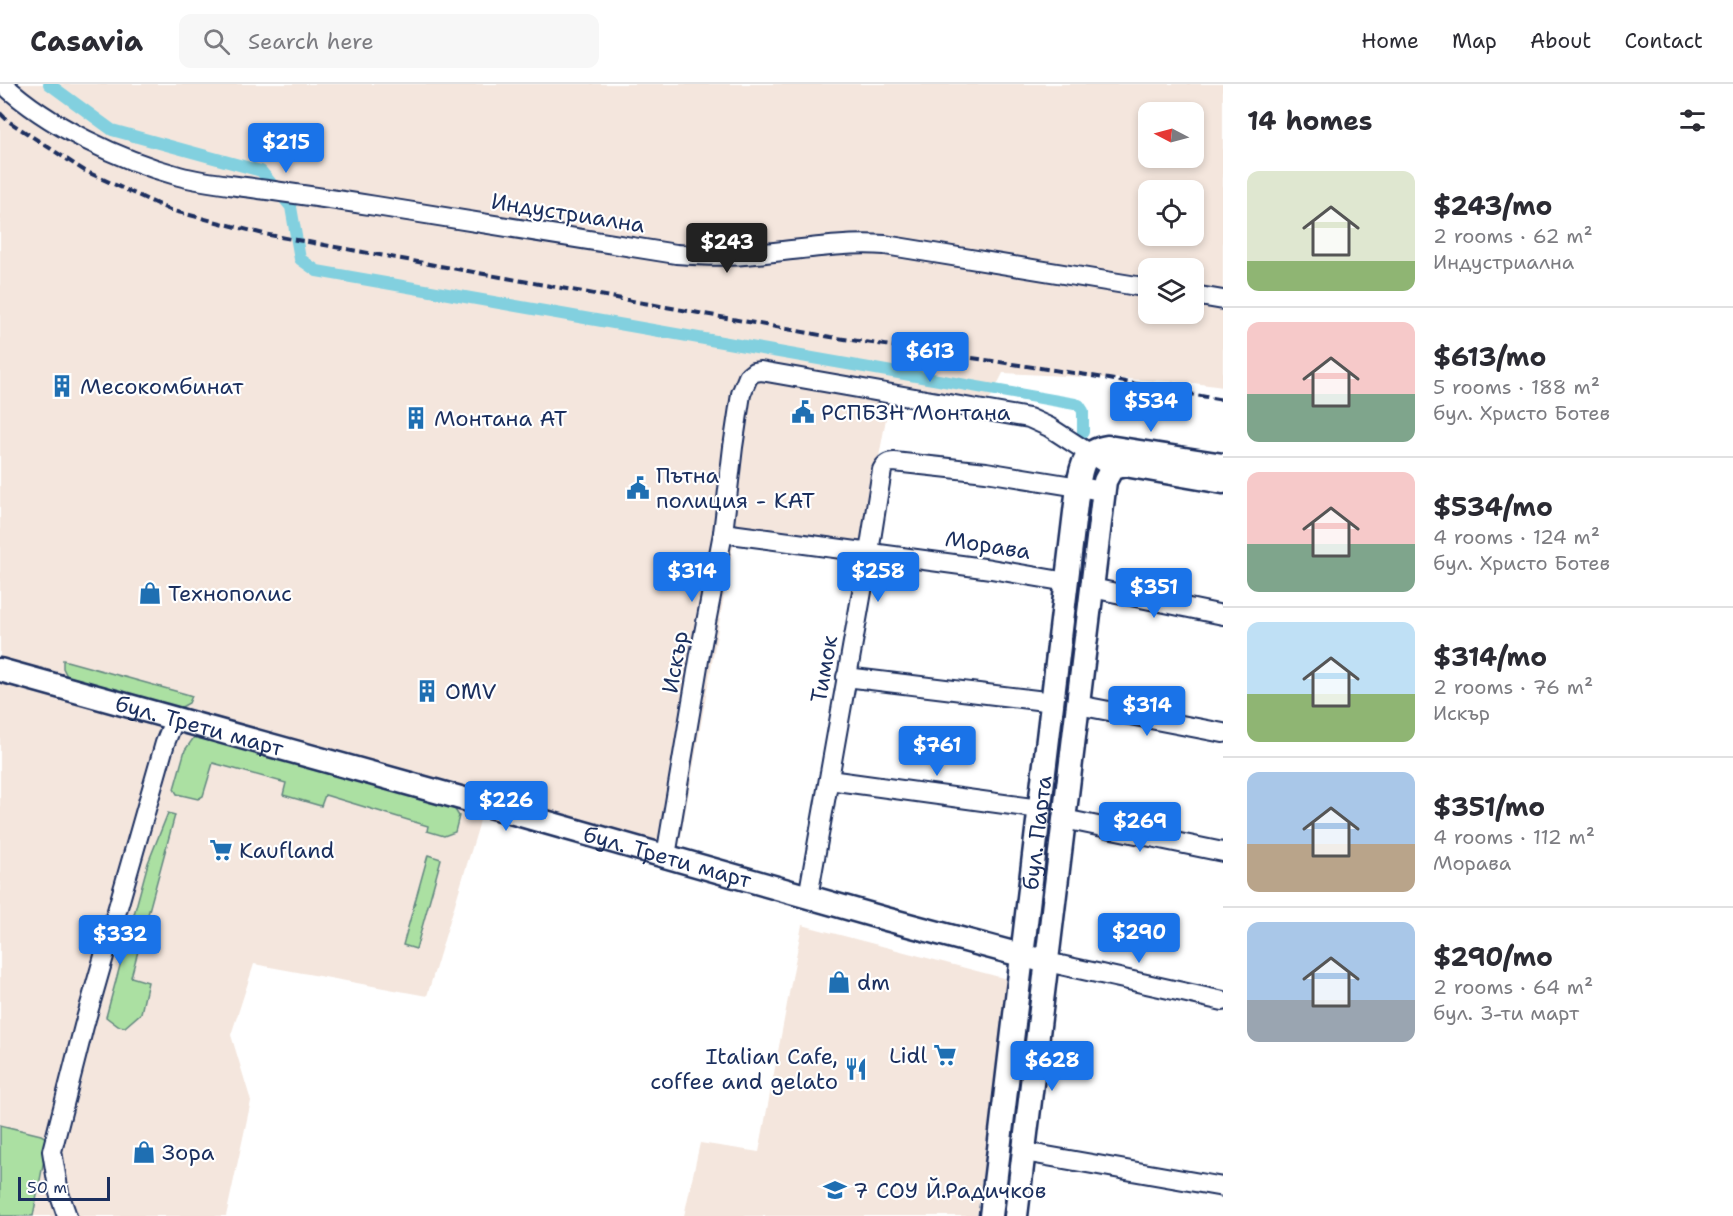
<!DOCTYPE html>
<meta charset="utf-8">
<style>
:root{--surface:#fff;--page:#f7f7f7;--text:#2b2b33;--muted:#7c7c81;--line:#e1e1e2;--accent:#1a73e8}
body{margin:0;font-family:"Shantell Sans",sans-serif;background:var(--page);color:var(--text);height:100vh;display:flex;flex-direction:column;font-size:22px;white-space:nowrap}
*{box-sizing:border-box;margin:0}
p{font-size:20px;color:var(--muted)}
.icon{flex:none;width:33px;height:33px;fill:none;stroke:currentColor;stroke-width:2;stroke-linecap:round;stroke-linejoin:round}
.map{position:relative;flex:1;overflow:hidden}
.panel{display:flex;flex-direction:column;background:var(--surface);width:510px}
.panel>*{flex:none}
.needle{width:39px;rotate:276deg}
.fabs{position:absolute;left:1138px;top:18px;display:grid;gap:12px}
.fabs a{display:grid;place-items:center;width:66px;height:66px;border-radius:12px;background:var(--surface);box-shadow:0 3px 9px #0003;font-size:30px}
.scale{position:absolute;left:18px;bottom:15px;width:92px;box-sizing:border-box;padding-left:6px;border:3px solid #1b2f5e;border-top:0;font-size:16px;line-height:21px;white-space:nowrap;color:#1b2f5e;-webkit-text-stroke:4px #fff;paint-order:stroke}
.price{position:absolute;translate:-50% -51px;padding:0 14px;border-radius:6px;background:var(--accent);color:#fff;font-size:20px;line-height:39px;filter:drop-shadow(0 2px 3px #0008)}
.price::after{content:'';position:absolute;left:50%;top:36px;width:18px;height:14px;margin-left:-9px;background:inherit;clip-path:polygon(0 0,100% 0,50% 100%)}
.price.selected{background:#222;color:#fff}
ul{padding:0;list-style:none}
li{display:flex;align-items:center;gap:18px;height:150px;padding:0 24px}
li+li{border-top:2px solid var(--line)}
li span{display:grid;place-items:center;flex:none;width:168px;height:120px;border-radius:12px;color:#555}
li>.icon{margin-inline-start:auto}
span .icon{width:72px;height:72px;fill:#fffc;stroke-width:1}
li b{font-size:26px}
h2{display:flex;justify-content:space-between;align-items:center;height:72px;padding:0 24px;font-size:26px}
header{display:flex;align-items:center;gap:36px;box-sizing:border-box;height:84px;padding:0 30px;background:var(--surface);border-bottom:2px solid var(--line)}
header strong{font-size:28px}
nav{display:flex;gap:33px;margin-inline-start:auto;font-size:21px}
.search{width:420px;height:54px;background:var(--page);display:flex;align-items:center;gap:15px;box-sizing:border-box;padding:0 21px;border-radius:12px;color:var(--muted);font-size:22px}
main{display:flex;flex:1;min-height:0}
.map>svg:first-child{display:block}
.built{fill:#f4e6dd;fill-rule:evenodd}
.green{fill:#abe0a2;stroke:#638880;stroke-width:1.5}
.lines{fill:none;stroke-linecap:round;stroke-linejoin:round}
.canal{stroke:#82d0df;stroke-width:12}
.minor-casing{stroke:#1b2f5e;stroke-width:22}
.major-casing{stroke:#1b2f5e;stroke-width:27}
.minor{stroke:#fff;stroke-width:18}
.major{stroke:#fff;stroke-width:22}
.rail{stroke:#1b2f5e;stroke-width:4;stroke-dasharray:9 4.5;stroke-linecap:butt}
.labels{text-anchor:middle;dominant-baseline:central;stroke-width:4.5;stroke-linejoin:round;paint-order:stroke}
.street-label{font-size:22px;fill:#1b2f5e;stroke:#fff}
.poi-label{font-size:22px;fill:#1b2f5e;stroke:#fff;text-anchor:start}
</style>
<header>
<strong>Casavia</strong>
<div class="search"><svg class="icon" aria-label="search" viewBox="0 0 24 24"><circle cx="10" cy="10" r="6"/><path d="M15 15l6 6"/></svg>Search here</div>
<nav><a>Home</a><a>Map</a><a>About</a><a>Contact</a></nav>
</header>
<main>
<div class="map">
<svg width="1223" height="1132" viewBox="0 0 1223 1132">
<rect width="100%" height="100%" fill="#fff"/>
<filter id="ink" filterUnits="userSpaceOnUse"><feTurbulence type="fractalNoise" baseFrequency=".0167" numOctaves="2"/><feDisplacementMap in="SourceGraphic" scale="12" xChannelSelector="R" yChannelSelector="G"/><feConvolveMatrix kernelMatrix="1 2 1 2 8 2 1 2 1" color-interpolation-filters="sRGB"/></filter>
<g filter="url(#ink)">
<g class="built">
<path d="M0,0H1223V303L1186,298L1003,289L989,317L892,302L863,460L737,440L679,762L486,711L478,744L427,912L254,880L231,951L251,1017L226,1132H0ZM1149,28H1194V74H1149ZM1149,106H1194V152H1149ZM1149,184H1194V230H1149Z"/>
<polygon points="802,841 1007,895 977,1132 684,1132 700,1059 759,1068"/>
</g>
<g class="green">
<polygon points="63,576 186,610 192,612 189,619 180,624 67,592 63,584"/>
<polygon points="197,649 454,724 459,732 455,748 444,752 427,747 428,742 325,711 321,722 283,711 286,699 213,679 203,712 198,715 177,710 174,705 185,666"/>
<polygon points="168,729 175,731 131,893 148,898 141,929 125,943 118,942 106,933 148,779"/>
<polygon points="428,771 441,775 416,865 403,861"/>
<polygon points="0,1041 41,1051 48,1055 33,1132 0,1132"/>
</g>
<g class="lines">
<g class="canal">
<polyline points="49,0 112,46 261,87 291,123 300,175 317,187 1075,320 1079,321 1083,327 1083,348"/>
<polyline points="1038,848 1090,418"/>
<polyline points="1003,1132 1030,903"/>
</g>
<g class="minor-casing">
<g id="minor">
<path d="M3,0C48,42 120,76 179,92C205,99 233,101 259,105C298,110 337,116 376,122C476,138 576,154 676,170C703,172 729,173 755,170C798,166 841,158 885,161L1149,204"/>
<polyline points="1194,211 1223,216"/>
<polyline points="723,449 991,485 1067,498"/>
<polyline points="1092,504 1223,531"/>
<polyline points="846,593 1053,618"/>
<polyline points="1078,621 1223,649"/>
<polyline points="829,696 1040,725"/>
<polyline points="1064,735 1223,768"/>
<polyline points="666,772 700,570 723,449 733,363 741,310 748,293 754,288 761,287 1029,334 1049,343 1112,384"/>
<path d="M808,813L869,468L882,386C885,380 888,378 894,378L986,388L1103,407"/>
<polyline points="1047,878 1223,917"/>
<polyline points="1024,1068 1223,1103"/>
<polyline points="67,1132 59,1109 52,1067 84,942 165,659 175,634"/>
</g>
</g>
<g class="major-casing">
<g id="major">
<path id="s1" d="M0,586L475,718L886,835L1047,878"/>
<path id="s2" d="M991,1132L1078,403C1081,382 1084,366 1108,363L1223,381"/>
<polyline points="1016,1132 1105,397 1112,384 1125,381 1223,398"/>
</g>
</g>
<use href="#minor" class="minor"/>
<use href="#major" class="major"/>
<polyline class="rail" points="0,29 8,37 85,87 170,126 264,150 831,253 1087,291 1223,316"/>
</g>
</g>
<defs>
<g id="building-bare" transform="scale(1.8)"><path d="M-4-6H4V6H1V3H-1V6H-4ZM-2.5-4.3h1.7v1.8h-1.7ZM.8-4.3h1.7v1.8H.8ZM-2.5-1h1.7V.8h-1.7ZM.8-1h1.7V.8H.8Z" fill="#1f6fb2" stroke="#fff" stroke-width="2.5" paint-order="stroke"/></g>
<g id="civic-bare" transform="scale(1.8)"><path d="M-.6-6.5H3V-4.5H.6V-3L4-1V1h2V6H-6V1h2V-1L-.6-3ZM-1.2 2.5V6h2.4V2.5Z" fill="#1f6fb2" stroke="#fff" stroke-width="2.5" paint-order="stroke"/></g>
<g id="shop-bare" transform="scale(1.8)"><path d="M-5-2.5h2.3a2.7 3.5 0 0 1 5.4 0H5L5.5 6h-11ZM-1.5-2.5h3a1.5 2.3 0 0 0-3 0Z" fill="#1f6fb2" stroke="#fff" stroke-width="2.5" paint-order="stroke"/></g>
<g id="supermarket-bare" transform="scale(1.8)"><path d="M-6-5.5h2.5l.6 2H6L4.5 2H-2.5L-4.4-4H-6ZM-1.5 3.2a1.3 1.3 0 1 0 .1 0ZM3 3.2a1.3 1.3 0 1 0 .1 0Z" fill="#1f6fb2" stroke="#fff" stroke-width="2.5" paint-order="stroke"/></g>
<g id="restaurant-bare" transform="scale(1.8)"><path d="M-5-6h1v4h1v-4h1v4h1v-4h1v5L-1.5 .5V6h-2V.5L-5-1ZM5-6V6H3V1.5H1.5Q1.5-4 5-6Z" fill="#1f6fb2" stroke="#fff" stroke-width="2.5" paint-order="stroke"/></g>
<g id="school-bare" transform="scale(1.8)"><path d="M0-5L7-2L0 1L-7-2ZM-4 1L0 2.5L4 1V4Q0 6-4 4Z" fill="#1f6fb2" stroke="#fff" stroke-width="2.5" paint-order="stroke"/></g>
</defs>
<g fill-rule="evenodd">
<use href="#building-bare" x="62" y="302"/>
<use href="#civic-bare" x="803" y="328"/>
<use href="#building-bare" x="416" y="334"/>
<use href="#civic-bare" x="638" y="404"/>
<use href="#shop-bare" x="150" y="509"/>
<use href="#building-bare" x="427" y="607"/>
<use href="#supermarket-bare" x="221" y="766"/>
<use href="#shop-bare" x="839" y="898"/>
<use href="#supermarket-bare" x="945" y="971"/>
<use href="#restaurant-bare" x="856" y="985"/>
<use href="#shop-bare" x="144" y="1068"/>
<use href="#school-bare" x="835" y="1106"/>
</g>
<g class="labels">
<g class="street-label">
<text transform="translate(568 129) rotate(9)">Индустриална</text>
<text transform="translate(988 461) rotate(9)">Морава</text>
<text transform="translate(675 578) rotate(-80)">Искър</text>
<text transform="translate(824 585) rotate(-80)">Тимок</text>
<text stroke="none"><textPath href="#s1" startOffset="207">бул. Трети март</textPath></text>
<text stroke="none"><textPath href="#s2" startOffset="386">бул. Парта</textPath></text>
<text stroke="none"><textPath href="#s1" startOffset="693">бул. Трети март</textPath></text>
</g>
<g class="poi-label">
<text x="80" y="302">Месокомбинат</text>
<text x="821" y="328">РСПБЗН Монтана</text>
<text x="434" y="334">Монтана АТ</text>
<text x="656" y="391">Пътна<tspan x="656" dy="25">полиция - КАТ</tspan></text>
<text x="168" y="509">Технополис</text>
<text x="445" y="607">OMV</text>
<text x="239" y="766">Kaufland</text>
<text x="857" y="898">dm</text>
<text x="927" y="971" text-anchor="end">Lidl</text>
<text x="838" y="972" text-anchor="end">Italian Cafe,<tspan x="838" dy="25">coffee and gelato</tspan></text>
<text x="162" y="1068">Зора</text>
<text x="853" y="1106">7 СОУ Й.Радичков</text>
</g>
</g>
</svg>
<div class="fabs">
<a><svg class="needle" viewBox="-14 -14 28 28"><path d="M0-13l5 13h-10z" fill="#e53935"/><path d="M0 13l5-13h-10z" fill="#7c7c81"/></svg></a>
<a><svg class="icon" aria-label="locate" viewBox="0 0 24 24"><circle cx="12" cy="12" r="6"/><path d="M12 2v4M12 18v4M2 12h4M18 12h4"/></svg></a>
<a><svg class="icon" aria-label="layers" viewBox="0 0 24 24"><path d="M12 4l9 5-9 5-9-5zM3 14l9 5 9-5"/></svg></a>
</div>
<div class="scale">50 m</div>
<b class="price" style="left:286px;top:90px">$215</b>
<b class="price selected" style="left:727px;top:190px">$243</b>
<b class="price" style="left:930px;top:299px">$613</b>
<b class="price" style="left:1151px;top:349px">$534</b>
<b class="price" style="left:692px;top:519px">$314</b>
<b class="price" style="left:878px;top:519px">$258</b>
<b class="price" style="left:1154px;top:535px">$351</b>
<b class="price" style="left:1147px;top:653px">$314</b>
<b class="price" style="left:937px;top:693px">$761</b>
<b class="price" style="left:506px;top:748px">$226</b>
<b class="price" style="left:1140px;top:769px">$269</b>
<b class="price" style="left:1139px;top:880px">$290</b>
<b class="price" style="left:120px;top:882px">$332</b>
<b class="price" style="left:1052px;top:1008px">$628</b>
</div>
<section class="panel">
<h2>14 homes<svg class="icon" aria-label="filters" viewBox="0 0 24 24"><path d="M4 7h16M4 17h16"/><circle cx="9" cy="7" r="2"/><circle cx="15" cy="17" r="2"/></svg></h2>
<ul>
<li><span style="background:linear-gradient(#dfe7d0 75%,#8fb573 0)"><svg class="icon" aria-label="home" viewBox="0 0 24 24"><path d="M3 11l9-7 9 7M6 9v11h12V9"/></svg></span><div><b>$243/mo</b><p>2 rooms · 62 m²</p><p>Индустриална</p></div></li>
<li><span style="background:linear-gradient(#f6c9c9 60%,#7fa58c 0)"><svg class="icon" aria-label="home" viewBox="0 0 24 24"><path d="M3 11l9-7 9 7M6 9v11h12V9"/></svg></span><div><b>$613/mo</b><p>5 rooms · 188 m²</p><p>бул. Христо Ботев</p></div></li>
<li><span style="background:linear-gradient(#f6c9c9 60%,#7fa58c 0)"><svg class="icon" aria-label="home" viewBox="0 0 24 24"><path d="M3 11l9-7 9 7M6 9v11h12V9"/></svg></span><div><b>$534/mo</b><p>4 rooms · 124 m²</p><p>бул. Христо Ботев</p></div></li>
<li><span style="background:linear-gradient(#bfe0f5 60%,#8fb573 0)"><svg class="icon" aria-label="home" viewBox="0 0 24 24"><path d="M3 11l9-7 9 7M6 9v11h12V9"/></svg></span><div><b>$314/mo</b><p>2 rooms · 76 m²</p><p>Искър</p></div></li>
<li><span style="background:linear-gradient(#a9c7e8 60%,#b9a48a 0)"><svg class="icon" aria-label="home" viewBox="0 0 24 24"><path d="M3 11l9-7 9 7M6 9v11h12V9"/></svg></span><div><b>$351/mo</b><p>4 rooms · 112 m²</p><p>Морава</p></div></li>
<li><span style="background:linear-gradient(#a9c7e8 65%,#9aa5b1 0)"><svg class="icon" aria-label="home" viewBox="0 0 24 24"><path d="M3 11l9-7 9 7M6 9v11h12V9"/></svg></span><div><b>$290/mo</b><p>2 rooms · 64 m²</p><p>бул. 3-ти март</p></div></li>
</ul>
</section>
</main>
